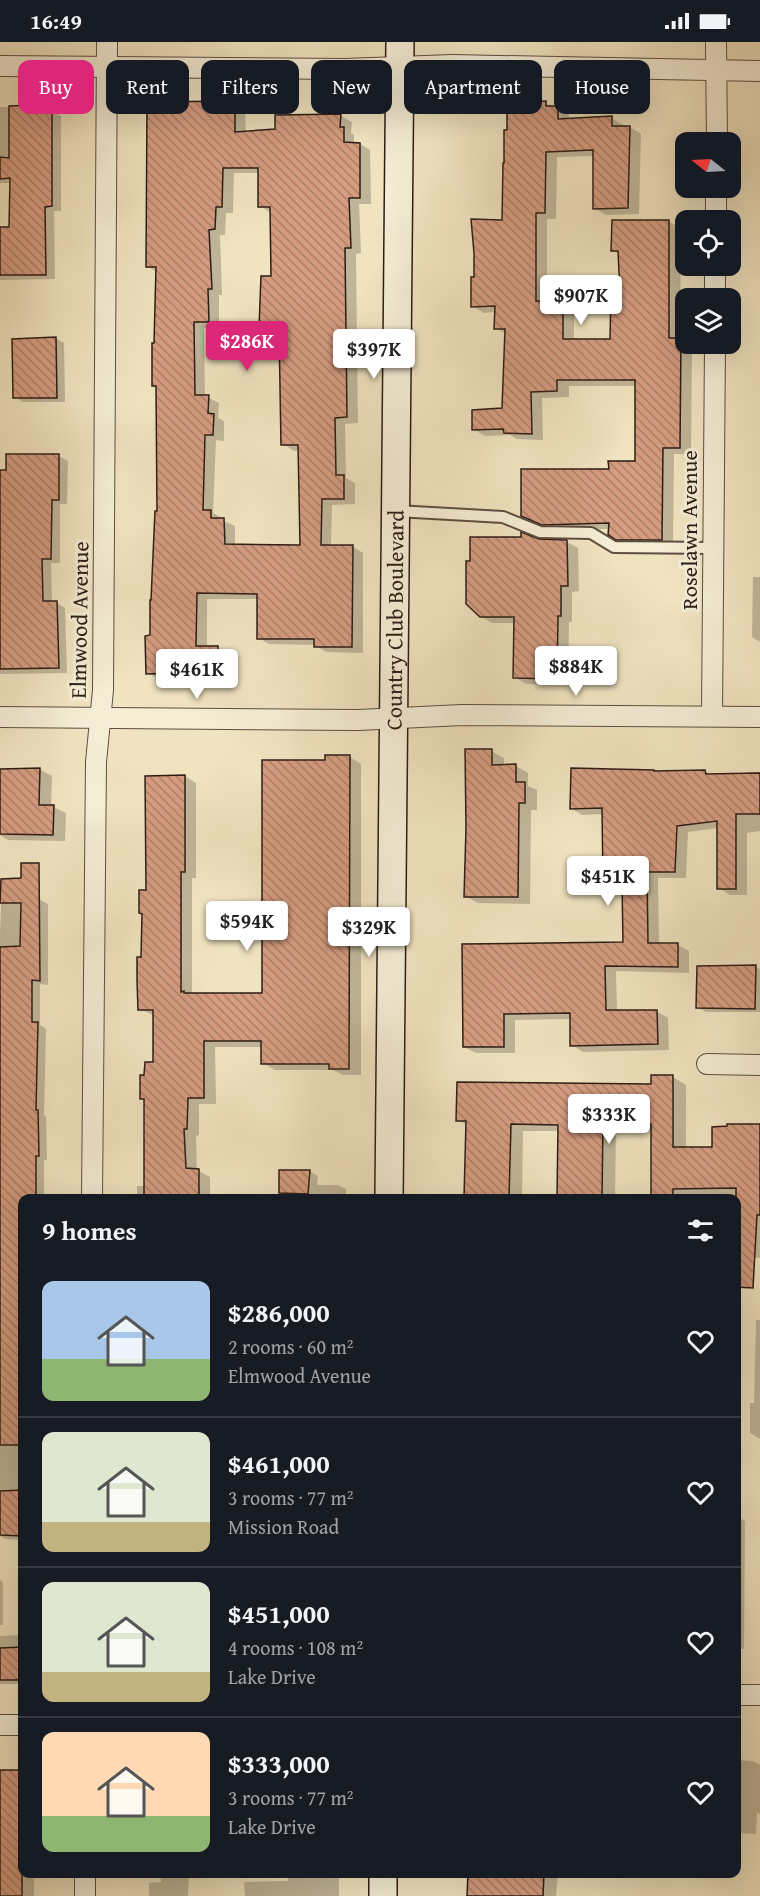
<!DOCTYPE html>
<meta charset="utf-8">
<style>
:root{--surface:#171b24;--page:#242831;--text:#f1f3f6;--muted:#9ea1a6;--line:#363941;--accent:#db2777}
body{margin:0;font-family:"Gentium Book Plus",serif;background:var(--page);color:var(--text);height:100vh;display:flex;flex-direction:column;font-size:22px;white-space:nowrap}
*{box-sizing:border-box;margin:0}
p{font-size:20px;color:var(--muted)}
.icon{flex:none;width:33px;height:33px;fill:none;stroke:currentColor;stroke-width:2;stroke-linecap:round;stroke-linejoin:round}
.map{position:relative;flex:1;overflow:hidden}
.panel{position:absolute;left:18px;top:1152px;width:723px;height:684px;display:flex;flex-direction:column;background:var(--surface);border-radius:12px;box-shadow:0 6px 24px #0002}
.panel>*{flex:none}
.banner{position:absolute;left:18px;top:18px;width:724px;height:54px;display:flex;gap:12px}
.needle{width:39px;rotate:288deg}
.buttons{position:absolute;left:675px;top:90px;display:grid;gap:12px}
.buttons a{display:grid;place-items:center;width:66px;height:66px;border-radius:12px;background:var(--surface);box-shadow:0 6px 24px #0002;font-size:30px}
.price{position:absolute;translate:-50% -51px;padding:0 14px;border-radius:6px;background:#fff;color:#222;font-size:20px;line-height:39px;filter:drop-shadow(0 2px 3px #0008)}
.price::after{content:'';position:absolute;left:50%;top:36px;width:18px;height:14px;margin-left:-9px;background:inherit;clip-path:polygon(0 0,100% 0,50% 100%)}
.price.active{background:var(--accent);color:#fff}
ul{padding:0;list-style:none}
li{display:flex;align-items:center;gap:18px;height:150px;padding:0 24px}
li+li{border-top:2px solid var(--line)}
li span{display:grid;place-items:center;flex:none;width:168px;height:120px;border-radius:12px;color:#555}
li>.icon{margin-inline-start:auto}
span .icon{width:72px;height:72px;fill:#fffc;stroke-width:1}
li b{font-size:26px}
h2{display:flex;justify-content:space-between;align-items:center;height:72px;padding:0 24px;font-size:26px}
.pill{padding:0 21px;border-radius:12px;background:var(--surface);box-shadow:0 6px 24px #0002;font-size:21px;line-height:54px}
.pill.active{background:var(--accent);color:#fff}
.status{display:flex;justify-content:space-between;align-items:center;height:42px;padding:0 30px;background:var(--surface);direction:ltr}
.status svg{height:16px;fill:currentColor}
.map>svg:first-child{display:block}
.shadow{fill:#0003;fill-rule:evenodd}
.building{fill:url(#building-back-hatch);stroke:#2d1d15;stroke-width:1.5;fill-rule:evenodd}
.lines{fill:none;stroke-linecap:round;stroke-linejoin:round}
.lane-casing{stroke:#5e4e40;stroke-width:14}
.street-casing{stroke:#5e4e40;stroke-width:22}
.secondary-casing{stroke:#2d1d15;stroke-width:30}
.lane{stroke:#f5edd6;stroke-width:10}
.street{stroke:#f5edd6;stroke-width:20}
.secondary{stroke:#f5edd6;stroke-width:27}
.labels{text-anchor:middle;dominant-baseline:central;stroke-width:6;stroke-linejoin:round;paint-order:stroke}
.street-label{font-size:22px;fill:#2d1d15;stroke:#f5edd6}
</style>
<div class="status"><b>16:49</b><svg viewBox="0 0 49 12"><path d="M0 12V9h3v3zM5 12V6h3v6zM10 12V3h3v9zM15 12V0h3v12zM26 1h20v11H26zM47 4h2v5h-2z"/></svg></div>
<div class="map">
<svg width="760" height="1854" viewBox="0 0 760 1854">
<defs>
<pattern id="building-back-hatch" width="6" height="6" patternUnits="userSpaceOnUse" patternTransform="scale(1.5)"><rect width="6" height="6" fill="#d59c80"/><path d="M-1 5l2 2M0 0l6 6M5-1l2 2" fill="none" stroke="#ad7f68"/></pattern>
</defs>
<rect width="100%" height="100%" fill="#f0e3c0"/>
<filter id="stains"><feTurbulence type="fractalNoise" baseFrequency=".00333" numOctaves="4"/><feColorMatrix values="0 0 0 0 .2 0 0 0 0 .09 0 0 0 0 .02 0 0 0 .5 -.17"/></filter>
<radialGradient id="worn" r=".72"><stop offset=".6" stop-color="#630" stop-opacity="0"/><stop offset="1" stop-color="#630" stop-opacity=".3"/></radialGradient>
<g class="shadow">
<path d="M235,61L245,67L246,91L276,88V75L341,74L352,80L351,91L354,93V102H360L370,108L371,162H359L361,211L356,212L358,381L345,382L346,436L355,441V462L332,463L331,504H352L363,511V611L326,610L315,603L269,602L259,596V557H207V606H218L229,612V636L159,637L148,631L152,595L158,471V346L153,343L157,230L147,224ZM234,131H259L260,164L271,171L272,235L261,285L272,291L280,292L283,402L294,409L300,408L301,504H235V484L222,478V476L213,471L216,398L224,399V379L218,376L219,361L205,354L204,286L219,285V253H222L220,193H225L226,171H233Z"/>
<polygon points="545,61 569,72 569,78 611,76 623,83 623,85 630,85 641,92 639,172 606,173 594,166 595,114 557,115 556,177 547,177 547,260 563,260 574,267 574,298 612,298 622,252 619,212 612,208 614,180 669,180 681,186 680,297 692,304 691,412 674,412 673,504 629,503 610,492 610,487 555,488 522,473 610,429 636,420 636,344 569,344 569,355 542,356 543,398 517,397 510,393 485,394 473,387 504,368 506,292 496,286 496,270 484,271 472,264 475,236 503,179"/>
<polygon points="0,65 31,65 39,69 51,69 61,74 61,169 54,169 55,237 0,238 0,187 11,187 11,141 0,141"/>
<polygon points="55,296 64,301 65,360 23,360 15,355"/>
<polygon points="59,414 68,419 67,462 60,462 60,521 51,521 52,561 56,560 65,566 67,631 0,632 0,429 8,429"/>
<polygon points="539,499 567,500 578,506 579,549 572,550 572,580 569,580 568,642 526,642 515,635 515,581 492,581 480,574"/>
<polygon points="753,535 760,535 760,600 752,595"/>
<polygon points="491,709 504,716 504,724 516,724 528,731 528,744 537,748 537,768 531,768 530,862 478,861 465,854"/>
<polygon points="350,715 361,722 361,1033 343,1033 333,1028 275,1028 263,1021 263,1005 215,1005 216,1062 199,1062 199,1093 196,1094 197,1128 210,1135 210,1156 137,1156 137,1144 145,1144 146,1058 141,1056 146,1034 154,1021 155,974 140,967 147,849 185,734 196,741 196,836 192,836 192,953 263,953 326,719"/>
<polygon points="39,727 52,734 51,764 66,771 65,799 8,798 0,793 0,728"/>
<polygon points="653,729 705,729 712,734 745,733 746,730 760,730 760,789 747,791 747,853 730,853 719,846 718,786 688,790 686,836 658,836 659,902 678,903 689,909 689,931 616,929 617,969 656,969 668,976 669,1008 583,1010 572,1003 571,977 515,978 515,1011 476,1011 464,1005 463,904 624,901 624,847 616,847 604,840 604,772 582,773 571,766"/>
<polygon points="2,838 48,862 48,943 40,942 40,983 46,987 44,1073 46,1075 47,1118 44,1118 44,1156 22,1156 22,1407 20,1407 22,1498 5,1497 0,1494 0,892"/>
<polygon points="756,925 760,927 760,970 706,970 698,965"/>
<polygon points="673,1035 686,1043 686,1107 713,1106 760,1083 760,1216 741,1216 736,1156 728,1156 728,1153 652,1156 653,1088 616,1088 615,1156 558,1156 559,1089 523,1089 522,1156 539,1156 466,1156 467,1083 458,1078 653,1044"/>
<polygon points="310,1129 318,1134 317,1143 338,1143 346,1147 346,1156 281,1156 281,1130"/>
<polygon points="756,1278 760,1278 760,1397 750,1391 750,1361 754,1361"/>
<polygon points="736,1474 745,1479 744,1607 736,1606"/>
<polygon points="0,1538 3,1540 3,1583 0,1583"/>
<polygon points="22,1593 22,1642 0,1642 0,1594"/>
<polygon points="736,1718 753,1719 760,1723 760,1772 757,1771 756,1792 736,1791"/>
<polygon points="0,1729 22,1729 22,1832 34,1832 34,1854 0,1854"/>
<polygon points="160,1832 189,1832 188,1854 149,1854 149,1841 161,1840"/>
<polygon points="288,1832 339,1832 339,1854 245,1854 244,1840 288,1839"/>
<polygon points="470,1832 558,1832 556,1854 469,1854"/>
</g>
<g class="building">
<path d="M235,59V90L275,87V73L341,72L340,85H344V100L360,101V156H349L351,206H345L347,375L335,376L336,433H344V457H322L321,503H353L352,605H314V597H257V552L197,551L196,604H218L219,630L146,632L145,594L150,593V558H151L155,469H157L156,344H152V301H154L156,225H146L147,60ZM223,126H258V165H270L271,234H261L259,286L279,287L281,403H298L300,503L225,502L224,476H211V468H203L205,393H213L214,372L208,371L209,353H195L194,280H209L208,247H212L209,188L215,187L216,165H222Z"/>
<polygon points="546,59 546,64 558,64 558,77 612,74 612,84 630,84 628,166 593,167 593,108 546,110 545,171 536,171 536,259 563,259 563,297 610,297 611,251 620,251 618,209 611,209 612,178 669,178 669,296 681,296 680,406 663,406 662,498 616,498 608,493 609,481 542,483 521,474 521,427 609,427 608,419 635,419 635,338 557,338 557,349 531,350 532,392 504,391 503,387 472,388 472,368 502,366 505,287 494,287 495,264 471,265 471,235 474,235 474,211 471,177 502,178 503,121 504,121 504,88 507,88 507,62"/>
<polygon points="32,63 31,68 52,67 52,164 45,165 46,233 0,233 0,185 9,185 10,136 0,137 0,115 9,116 9,64"/>
<polygon points="56,295 57,356 13,356 12,297"/>
<polygon points="6,412 59,412 59,458 52,458 51,517 42,517 43,559 57,559 59,626 0,627 0,428 6,428"/>
<polygon points="521,490 539,497 567,498 568,544 561,544 561,574 558,574 557,637 513,636 514,575 480,575 466,562 466,519 470,519 470,495 521,495"/>
<polygon points="465,707 492,707 492,723 516,722 516,740 525,740 525,761 519,761 518,855 464,855 466,786"/>
<polygon points="325,713 350,713 349,1027 329,1027 329,1022 261,1022 261,999 204,999 204,1056 188,1056 187,1087 184,1087 186,1126 199,1127 199,1153 182,1153 182,1156 144,1156 144,1057 140,1057 140,1033 144,1033 145,1020 153,1020 153,968 138,968 137,939 137,915 141,915 142,872 139,871 139,848 146,848 145,734 185,733 185,830 181,830 181,950 184,949 184,951 262,951 262,718 325,718"/>
<polygon points="40,726 39,763 54,763 53,793 0,792 0,727"/>
<polygon points="571,726 654,728 654,729 705,728 706,732 760,731 760,772 736,772 736,847 717,847 717,779 677,784 675,830 647,830 648,901 678,901 678,925 605,924 606,968 657,968 658,1002 570,1004 570,971 504,972 504,1005 463,1005 462,902 623,900 622,841 603,841 602,766 570,767"/>
<polygon points="21,821 39,821 40,939 32,938 32,980 38,980 36,1068 38,1068 39,1114 36,1114 36,1156 22,1156 22,1403 0,1403 0,905 20,904 21,861 0,861 1,837 21,836"/>
<polygon points="756,923 755,967 696,966 697,924"/>
<polygon points="651,1033 673,1033 673,1105 712,1105 712,1085 727,1084 727,1082 760,1082 760,1173 757,1173 753,1246 736,1245 736,1146 673,1147 673,1156 651,1156 651,1082 603,1081 602,1156 557,1156 558,1083 511,1082 509,1156 464,1156 466,1079 456,1079 457,1040 651,1042"/>
<polygon points="279,1128 310,1128 308,1152 279,1151"/>
<polygon points="22,1448 22,1494 0,1493 0,1449"/>
<polygon points="22,1605 22,1638 0,1638 0,1606"/>
<rect x="0" y="1728" width="22" height="126"/>
<polygon points="468,1832 544,1832 543,1854 467,1854"/>
</g>
<g class="lines">
<g class="lane-casing">
<polyline id="lane" points="396,469 503,475 540,490 591,491 614,505 713,506"/>
</g>
<g class="street-casing">
<g id="street">
<polyline points="716,0 717,100"/>
<polyline points="0,24 345,27 452,23 760,29"/>
<polyline points="716,178 716,146"/>
<polyline points="715,256 715,224"/>
<polyline points="712,674 715,302"/>
<polyline points="0,675 358,678 462,673 760,675"/>
<polyline points="707,1022 760,1023"/>
<polyline points="92,1156 96,720 103,648 107,0"/>
<polyline points="736,1653 760,1653"/>
<polyline points="0,1683 22,1683"/>
<polyline points="85,1854 85,1832"/>
</g>
</g>
<g class="secondary-casing">
<g id="secondary">
<path id="s1" d="M389,1156L400,0"/>
<polyline points="383,1854 383,1832"/>
</g>
</g>
<use href="#lane" class="lane"/>
<use href="#street" class="street"/>
<use href="#secondary" class="secondary"/>
</g>
<g class="labels">
<g class="street-label">
<text transform="translate(689 488) rotate(-90)">Roselawn Avenue</text>
<text transform="translate(79 578) rotate(-89)">Elmwood Avenue</text>
<text stroke="none"><textPath href="#s1" startOffset="578">Country Club Boulevard</textPath></text>
</g>
</g>
<rect width="100%" height="100%" filter="url(#stains)"/>
<rect width="100%" height="100%" fill="url(#worn)"/>
</svg>
<div class="buttons">
<a><svg class="needle" viewBox="-14 -14 28 28"><path d="M0-13l5 13h-10z" fill="#e53935"/><path d="M0 13l5-13h-10z" fill="#9ea1a6"/></svg></a>
<a><svg class="icon" aria-label="locate" viewBox="0 0 24 24"><circle cx="12" cy="12" r="6"/><path d="M12 2v4M12 18v4M2 12h4M18 12h4"/></svg></a>
<a><svg class="icon" aria-label="layers" viewBox="0 0 24 24"><path d="M12 4l9 5-9 5-9-5zM3 14l9 5 9-5"/></svg></a>
</div>
<b class="price" style="left:581px;top:284px">$907K</b>
<b class="price active" style="left:247px;top:330px">$286K</b>
<b class="price" style="left:374px;top:338px">$397K</b>
<b class="price" style="left:576px;top:655px">$884K</b>
<b class="price" style="left:197px;top:658px">$461K</b>
<b class="price" style="left:608px;top:865px">$451K</b>
<b class="price" style="left:247px;top:910px">$594K</b>
<b class="price" style="left:369px;top:916px">$329K</b>
<b class="price" style="left:609px;top:1103px">$333K</b>
<div class="banner">
<a class="pill active">Buy</a>
<a class="pill">Rent</a>
<a class="pill">Filters</a>
<a class="pill">New</a>
<a class="pill">Apartment</a>
<a class="pill">House</a>
</div>
<section class="panel">
<h2>9 homes<svg class="icon" aria-label="filters" viewBox="0 0 24 24"><path d="M4 7h16M4 17h16"/><circle cx="9" cy="7" r="2"/><circle cx="15" cy="17" r="2"/></svg></h2>
<ul>
<li><span style="background:linear-gradient(#a9c7e8 65%,#8fb573 0)"><svg class="icon" aria-label="home" viewBox="0 0 24 24"><path d="M3 11l9-7 9 7M6 9v11h12V9"/></svg></span><div><b>$286,000</b><p>2 rooms · 60 m²</p><p>Elmwood Avenue</p></div><svg class="icon" aria-label="heart" viewBox="0 0 24 24"><path d="M12 20l-8-8c-3-5 5-10 8-4 3-6 11-1 8 4z"/></svg></li>
<li><span style="background:linear-gradient(#dfe7d0 75%,#c2b280 0)"><svg class="icon" aria-label="home" viewBox="0 0 24 24"><path d="M3 11l9-7 9 7M6 9v11h12V9"/></svg></span><div><b>$461,000</b><p>3 rooms · 77 m²</p><p>Mission Road</p></div><svg class="icon" aria-label="heart" viewBox="0 0 24 24"><path d="M12 20l-8-8c-3-5 5-10 8-4 3-6 11-1 8 4z"/></svg></li>
<li><span style="background:linear-gradient(#dfe7d0 75%,#c2b280 0)"><svg class="icon" aria-label="home" viewBox="0 0 24 24"><path d="M3 11l9-7 9 7M6 9v11h12V9"/></svg></span><div><b>$451,000</b><p>4 rooms · 108 m²</p><p>Lake Drive</p></div><svg class="icon" aria-label="heart" viewBox="0 0 24 24"><path d="M12 20l-8-8c-3-5 5-10 8-4 3-6 11-1 8 4z"/></svg></li>
<li><span style="background:linear-gradient(#ffd9b3 70%,#8fb573 0)"><svg class="icon" aria-label="home" viewBox="0 0 24 24"><path d="M3 11l9-7 9 7M6 9v11h12V9"/></svg></span><div><b>$333,000</b><p>3 rooms · 77 m²</p><p>Lake Drive</p></div><svg class="icon" aria-label="heart" viewBox="0 0 24 24"><path d="M12 20l-8-8c-3-5 5-10 8-4 3-6 11-1 8 4z"/></svg></li>
</ul>
</section>
</div>
